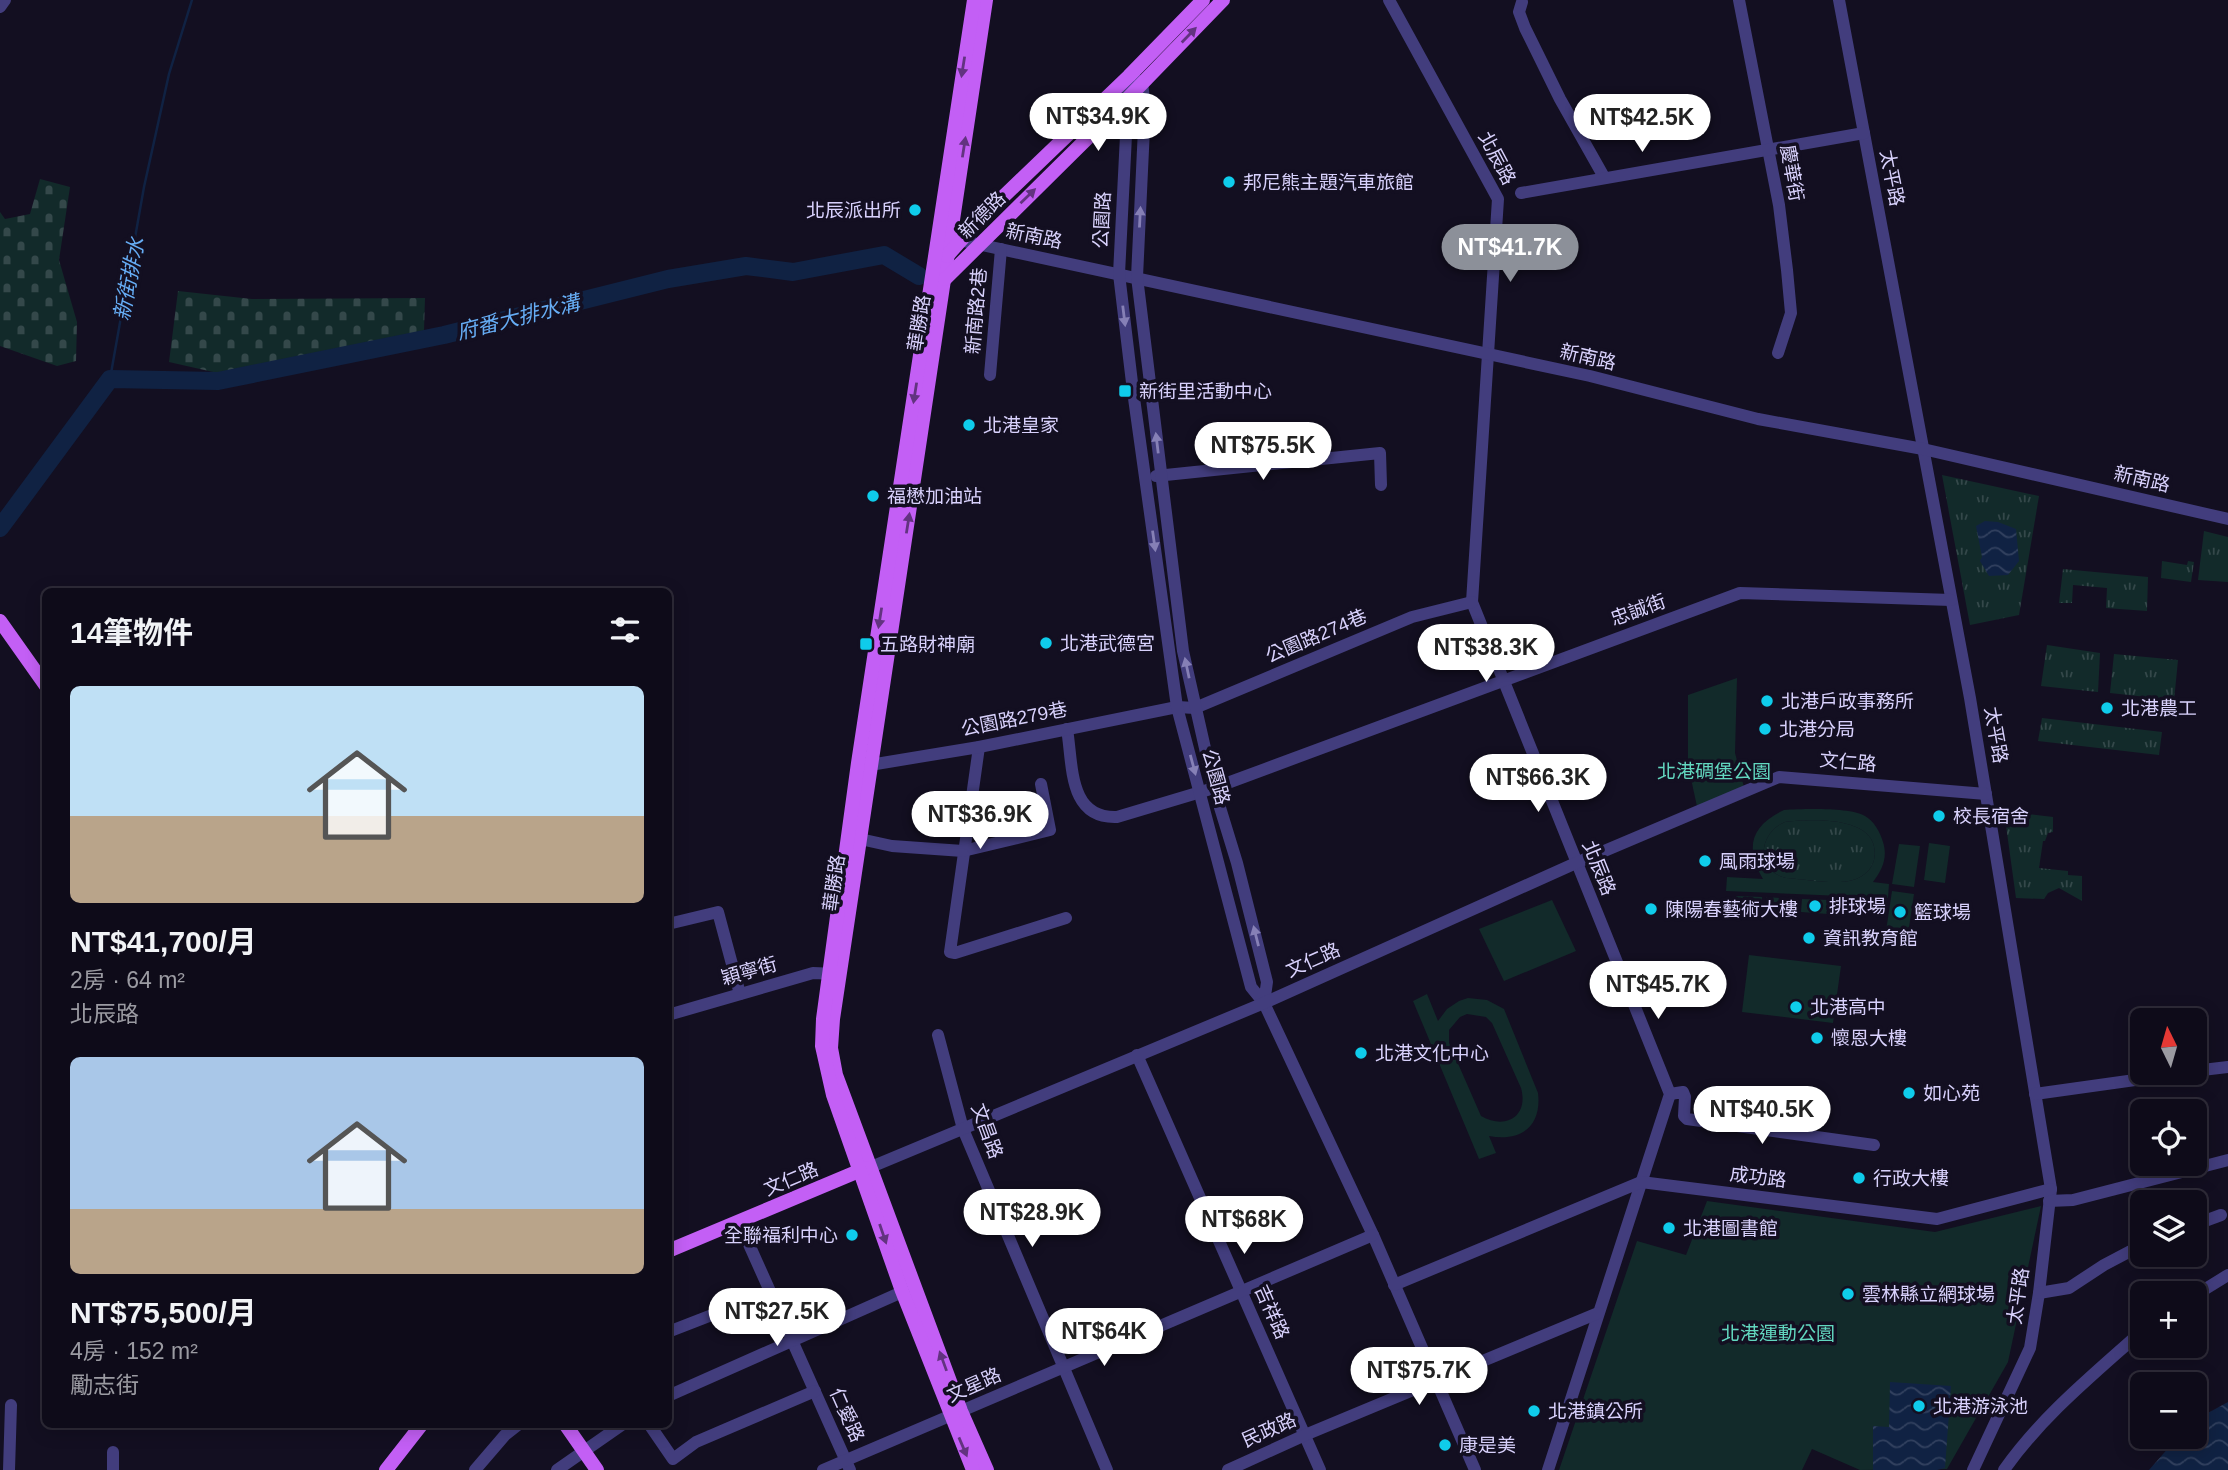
<!DOCTYPE html>
<html lang="zh-TW">
<meta charset="utf-8">
<style>
:root{--surface:#0e0b19;--page:#171422;--text:#f1f3f6;--muted:#9b9ba2;--line:#2e2b38;--accent:#8c9099}
body{margin:0;font-family:Helvetica,"Noto Sans TC",sans-serif;background:var(--page);color:var(--text);height:100vh;display:flex;flex-direction:column;font-size:26px;white-space:nowrap}
*{box-sizing:border-box;margin:0}
p{font-size:23px;color:var(--muted)}
.icon{flex:none;width:38px;height:38px;fill:none;stroke:currentColor;stroke-width:2;stroke-linecap:round;stroke-linejoin:round}
.map{position:relative;flex:1;overflow:hidden}
.details{position:absolute;left:42px;top:588px;width:630px;height:840px;display:flex;flex-direction:column;background:var(--surface);border-radius:10px;box-shadow:0 4px 18px #0003,0 0 0 2px var(--line)}
.details>*{flex:none}
.needle{width:46px;rotate:355deg}
.buttons{position:absolute;left:2130px;top:1008px;display:grid;gap:14px}
.buttons a{display:grid;place-items:center;width:77px;height:77px;border-radius:10px;background:var(--surface);box-shadow:0 4px 18px #0003,0 0 0 2px var(--line);font-size:35px}
.price{position:absolute;translate:-50% -60px;padding:0 16px;border-radius:24px;background:#fff;color:#222;font-size:23px;line-height:46px;filter:drop-shadow(0 2px 4px #0008)}
.price::after{content:'';position:absolute;left:50%;top:42px;width:21px;height:16px;margin-left:-10px;background:inherit;clip-path:polygon(0 0,100% 0,50% 100%)}
.price.selected{background:var(--accent);color:#fff}
ul{padding:0;list-style:none}
li{display:grid;align-content:center;gap:14px;height:371px;padding:0 28px}
li span{display:grid;place-items:center;height:217px;border-radius:10px;color:#555}
li>.icon{margin-inline-start:auto}
span .icon{width:126px;height:126px;fill:#fffc;stroke-width:1}
li b{font-size:30px}
h2{display:flex;justify-content:space-between;align-items:center;height:84px;padding:0 28px;font-size:30px}
.map>svg:first-child{display:block}
.grass{fill:url(#grass-tufts)}
.cemetery{fill:url(#cemetery-stones)}
.park{fill:#122a2a;fill-rule:evenodd}
.water{fill:url(#water-waves)}
.lines{fill:none;stroke-linecap:round;stroke-linejoin:round}
.stream{stroke:#102243;stroke-width:2.5}
.river{stroke:#102243;stroke-width:18}
.minor{stroke:#423d7d;stroke-width:12}
.major{stroke:#c35ff5;stroke-width:14}
.oneway{fill:#623380}
.oneway2{fill:#8680b6}
.poi-dot{fill:#0fcceb;stroke:#130f21;stroke-width:2.5}
.labels{text-anchor:middle;dominant-baseline:central;stroke-width:7;stroke-linejoin:round;paint-order:stroke}
.street-label{font-size:19px;fill:#d8d1fc;stroke:#130f21}
.poi-label{font-size:19px;fill:#d8d1fc;stroke:#130f21;text-anchor:start}
.park-label{font-size:19px;fill:#62d7bf;stroke:#130f21}
.water-label{font-size:21px;font-style:italic;fill:#66adf5;stroke:#130f21}
</style>
<div class="map">
<svg width="2228" height="1470" viewBox="0 0 2228 1470">
<defs>
<pattern id="grass-tufts" width="24" height="20" patternUnits="userSpaceOnUse" patternTransform="scale(1.75)"><rect width="24" height="20" fill="#122a2a"/><path d="M3 7l-1-3M5 7V3M7 7l1-3M15 17l-1-3M17 17v-4M19 17l1-3" fill="none" stroke="#34484a"/></pattern>
<pattern id="cemetery-stones" width="16" height="16" patternUnits="userSpaceOnUse" patternTransform="scale(1.75)"><rect width="16" height="16" fill="#122a2a"/><path d="M2 7V4a2 2 0 0 1 4 0v3zM10 15v-3a2 2 0 0 1 4 0v3z" fill="#34484a"/></pattern>
<pattern id="water-waves" width="16" height="10" patternUnits="userSpaceOnUse" patternTransform="scale(1.75)"><rect width="16" height="10" fill="#102243"/><path d="M0 5q4-4 8 0t8 0" fill="none" stroke="#32415f"/></pattern>
</defs>
<rect width="100%" height="100%" fill="#130f21"/>
<g class="grass">
<polygon points="1942,475 2039,496 2019,615 1970,625"/>
<polygon points="2204,531 2228,537 2228,582 2198,580"/>
<polygon points="2162,561 2187,565 2188,561 2194,562 2191,582 2161,578"/>
<polygon points="2063,569 2148,577 2147,611 2106,608 2107,588 2073,585 2072,603 2059,603"/>
<polygon points="2047,645 2100,653 2098,692 2041,686"/>
<polygon points="2114,654 2178,660 2173,711 2164,710 2165,699 2110,693"/>
<polygon points="2042,718 2162,732 2159,755 2038,741"/>
<polygon points="2004,811 2053,817 2053,832 2048,833 2045,841 2043,841 2039,868 2068,871 2068,875 2082,876 2082,901 2059,888 2048,893 2044,899 2016,898"/>
<path d="M1785,822C1812,819 1883,815 1874,860C1872,869 1864,876 1856,879C1838,886 1805,879 1786,878C1755,871 1758,833 1785,822Z"/>
</g>
<g class="cemetery">
<polygon points="40,179 70,187 59,260 77,322 76,361 57,366 0,346 0,212 5,219 30,214"/>
<polygon points="178,291 252,299 425,298 424,331 367,347 222,374 169,362"/>
</g>
<g class="park">
<polygon points="1737,678 1735,753 1745,791 1698,811 1688,765 1688,695"/>
<path d="M1784,810C1803,809 1849,807 1865,816C1874,821 1880,832 1883,842C1888,858 1882,870 1873,882L1889,884L1888,898L1726,891L1727,877L1763,879C1745,848 1750,826 1784,810ZM1785,822C1812,819 1883,815 1874,860C1872,869 1864,876 1856,879C1838,886 1805,879 1786,878C1755,871 1758,833 1785,822Z"/>
<polygon points="1929,843 1950,846 1945,883 1924,880"/>
<polygon points="1899,844 1920,846 1914,887 1892,884"/>
<polygon points="1892,891 1914,894 1908,934 1886,931"/>
<polygon points="1736,896 1762,897 1761,910 1735,909"/>
<polygon points="1766,897 1793,899 1793,912 1766,910"/>
<polygon points="1802,899 1829,900 1828,914 1801,912"/>
<polygon points="1552,900 1576,951 1504,981 1479,929"/>
<polygon points="1749,955 1841,966 1833,1023 1742,1012"/>
<path d="M1427,994L1438,1021L1447,1009L1459,1001L1468,998L1487,1000L1504,1009L1538,1093C1542,1127 1520,1142 1489,1136L1496,1153L1479,1159L1413,1001ZM1467,1014L1486,1017L1492,1023L1521,1088C1529,1117 1505,1130 1481,1116L1449,1043V1030L1460,1017Z"/>
<polygon points="1707,1201 1935,1232 2041,1206 2008,1362 1947,1469 1860,1470 1812,1449 1802,1470 1559,1470 1637,1241 1686,1255"/>
</g>
<g class="water">
<polygon points="1985,521 1998,522 2016,529 2019,561 2008,575 1989,576 1980,561 1982,557 1976,526"/>
<polygon points="1890,1382 1951,1386 1945,1468 1937,1470 1873,1470 1873,1426 1889,1427"/>
<polygon points="2228,1402 2228,1470 2149,1470 2178,1437 2194,1437 2195,1420"/>
</g>
<g class="lines">
<polyline class="stream" points="110,379 144,187 169,74 192,0"/>
<polyline class="river" points="0,528 110,379 218,381 444,335 668,279 746,266 793,272 884,255 919,276"/>
<g class="minor">
<polyline points="1389,0 1498,199 1472,602 1670,1094 1548,1470"/>
<polyline points="1739,0 1779,205 1787,270 1791,313 1778,353"/>
<polyline points="1839,0 1970,698 2051,1189 2039,1293 2030,1348 1973,1470"/>
<polyline points="1522,2 1519,12 1525,28 1560,99 1604,177"/>
<polyline points="0,7 5,0"/>
<polyline points="1521,193 1864,133"/>
<polyline points="954,239 1590,376 1758,419 1923,449 2228,519"/>
<polyline points="990,375 1001,249"/>
<polyline points="1156,476 1380,453 1381,485"/>
<path d="M1067,729C1073,765 1068,819 1117,817L1214,788L1740,593L1951,600"/>
<polyline points="979,747 950,952 955,953 1066,918"/>
<polyline points="864,764 870,765 979,747 1177,707 1195,708 1412,617 1472,602"/>
<polyline points="860,839 892,846 963,851 1050,830 1041,784"/>
<polyline points="668,924 718,912 740,994"/>
<polyline points="1264,1003 1267,982 1237,863 1214,788 1183,651 1137,277 1145,107 1142,83 1129,76 1119,274 1133,391 1177,707 1251,987 1264,1003 1373,1235 1475,1470"/>
<polyline points="668,1015 813,973 837,974"/>
<polyline points="938,1035 963,1129 1107,1470"/>
<polyline points="1137,1055 1320,1470"/>
<polyline points="2194,1071 2228,1067"/>
<polyline points="1670,1094 1683,1092 1685,1097 1684,1116 1687,1119 1874,1145"/>
<polyline points="2035,1094 2185,1073"/>
<polyline points="871,1167 1264,1003 1576,863 1779,777 1986,794"/>
<polyline points="2049,1201 2073,1200 2228,1160"/>
<polyline points="739,1222 850,1470"/>
<polyline points="2194,1225 2221,1215"/>
<polyline points="1394,1285 1641,1182 1937,1219 2051,1189"/>
<polyline points="2039,1293 2069,1288 2104,1265 2142,1245"/>
<polyline points="2194,1296 2228,1275"/>
<polyline points="668,1332 717,1313"/>
<polyline points="668,1396 911,1288"/>
<polyline points="649,1424 673,1459 696,1442 815,1391"/>
<polyline points="113,1452 113,1470"/>
<polyline points="9,1470 11,1405"/>
<polyline points="475,1470 505,1435 519,1424"/>
<polyline points="557,1470 623,1424"/>
<polyline points="823,1470 1373,1235"/>
<polyline points="1228,1470 1305,1435 1598,1313"/>
<path d="M2004,1470C2042,1416 2093,1375 2142,1331"/>
</g>
<g class="major">
<polyline points="986,0 833,1019 831,1048 836,1075 961,1411 987,1470"/>
<polyline points="947,256 979,220 1129,76 1203,0"/>
<polyline points="945,279 1127,99 1223,0"/>
<polyline points="0,621 46,686"/>
<polyline points="668,1251 866,1168"/>
<polyline points="565,1424 597,1470"/>
<polyline points="386,1470 422,1424"/>
<polyline points="973,1470 902,1291 833,1095 822,1046 823,1019 858,763 974,0"/>
</g>
</g>
<defs><path id="oneway-solid" d="M-6-.8H1V-3.2L6.5 0L1 3.2V.8H-6Z" transform="scale(1.75)"/></defs>
<g class="oneway">
<use href="#oneway-solid" transform="translate(1189 35) rotate(-46)"/>
<use href="#oneway-solid" transform="translate(963 67) rotate(99)"/>
<use href="#oneway-solid" transform="translate(964 147) rotate(-81)"/>
<use href="#oneway-solid" transform="translate(1028 196) rotate(-44)"/>
<use href="#oneway-solid" transform="translate(915 393) rotate(99)"/>
<use href="#oneway-solid" transform="translate(908 523) rotate(-81)"/>
<use href="#oneway-solid" transform="translate(880 618) rotate(99)"/>
<use href="#oneway-solid" transform="translate(883 1234) rotate(71)"/>
<use href="#oneway-solid" transform="translate(943 1361) rotate(-110)"/>
<use href="#oneway-solid" transform="translate(963 1447) rotate(67)"/>
</g>
<g class="oneway2">
<use href="#oneway-solid" transform="translate(1140 217) rotate(-87)"/>
<use href="#oneway-solid" transform="translate(1124 316) rotate(83)"/>
<use href="#oneway-solid" transform="translate(1157 443) rotate(-97)"/>
<use href="#oneway-solid" transform="translate(1154 541) rotate(82)"/>
<use href="#oneway-solid" transform="translate(1187 668) rotate(-102)"/>
<use href="#oneway-solid" transform="translate(1193 765) rotate(75)"/>
<use href="#oneway-solid" transform="translate(1256 936) rotate(-104)"/>
</g>
<g class="poi-dot">
<circle cx="1229" cy="182" r="7"/>
<circle cx="915" cy="210" r="7"/>
<rect x="1118" y="384" width="14" height="14" rx="3.5"/>
<circle cx="969" cy="425" r="7"/>
<circle cx="873" cy="496" r="7"/>
<circle cx="1046" cy="643" r="7"/>
<rect x="859" y="637" width="14" height="14" rx="3.5"/>
<circle cx="1767" cy="701" r="7"/>
<circle cx="2107" cy="708" r="7"/>
<circle cx="1765" cy="729" r="7"/>
<circle cx="1939" cy="816" r="7"/>
<circle cx="1705" cy="861" r="7"/>
<circle cx="1815" cy="906" r="7"/>
<circle cx="1651" cy="909" r="7"/>
<circle cx="1900" cy="912" r="7"/>
<circle cx="1809" cy="938" r="7"/>
<circle cx="1796" cy="1007" r="7"/>
<circle cx="1817" cy="1038" r="7"/>
<circle cx="1361" cy="1053" r="7"/>
<circle cx="1909" cy="1093" r="7"/>
<circle cx="1859" cy="1178" r="7"/>
<circle cx="1669" cy="1228" r="7"/>
<circle cx="852" cy="1235" r="7"/>
<circle cx="1848" cy="1294" r="7"/>
<circle cx="1919" cy="1406" r="7"/>
<circle cx="1534" cy="1411" r="7"/>
<circle cx="1445" cy="1445" r="7"/>
</g>
<g class="labels">
<g class="street-label">
<text transform="translate(1497 158) rotate(62)">北辰路</text>
<text transform="translate(1792 173) rotate(80)">慶華街</text>
<text transform="translate(1892 178) rotate(79)">太平路</text>
<text transform="translate(982 215) rotate(-45)">新德路</text>
<text transform="translate(1102 220) rotate(-87)">公園路</text>
<text transform="translate(1034 236) rotate(12)">新南路</text>
<text transform="translate(976 311) rotate(-85)">新南路2巷</text>
<text transform="translate(919 323) rotate(-81)">華勝路</text>
<text transform="translate(1588 357) rotate(13)">新南路</text>
<text transform="translate(2142 479) rotate(13)">新南路</text>
<text transform="translate(1638 610) rotate(-20)">忠誠街</text>
<text transform="translate(1316 636) rotate(-23)">公園路274巷</text>
<text transform="translate(1014 719) rotate(-11)">公園路279巷</text>
<text transform="translate(1996 735) rotate(80)">太平路</text>
<text transform="translate(1848 762) rotate(5)">文仁路</text>
<text transform="translate(1216 777) rotate(75)">公園路</text>
<text transform="translate(1599 868) rotate(68)">北辰路</text>
<text transform="translate(834 883) rotate(-82)">華勝路</text>
<text transform="translate(1313 960) rotate(-24)">文仁路</text>
<text transform="translate(749 971) rotate(-16)">穎寧街</text>
<text transform="translate(987 1131) rotate(70)">文昌路</text>
<text transform="translate(1758 1177) rotate(7)">成功路</text>
<text transform="translate(791 1179) rotate(-23)">文仁路</text>
<text transform="translate(2018 1296) rotate(-82)">太平路</text>
<text transform="translate(1272 1312) rotate(66)">吉祥路</text>
<text transform="translate(974 1385) rotate(-24)">文星路</text>
<text transform="translate(847 1415) rotate(66)">仁愛路</text>
<text transform="translate(1269 1430) rotate(-24)">民政路</text>
</g>
<g class="poi-label">
<text x="1243" y="182">邦尼熊主題汽車旅館</text>
<text x="901" y="210" text-anchor="end">北辰派出所</text>
<text x="1139" y="391">新街里活動中心</text>
<text x="983" y="425">北港皇家</text>
<text x="887" y="496">福懋加油站</text>
<text x="1060" y="643">北港武德宮</text>
<text x="880" y="644">五路財神廟</text>
<text x="1781" y="701">北港戶政事務所</text>
<text x="2121" y="708">北港農工</text>
<text x="1779" y="729">北港分局</text>
<text x="1953" y="816">校長宿舍</text>
<text x="1719" y="861">風雨球場</text>
<text x="1829" y="906">排球場</text>
<text x="1665" y="909">陳陽春藝術大樓</text>
<text x="1914" y="912">籃球場</text>
<text x="1823" y="938">資訊教育館</text>
<text x="1810" y="1007">北港高中</text>
<text x="1831" y="1038">懷恩大樓</text>
<text x="1375" y="1053">北港文化中心</text>
<text x="1923" y="1093">如心苑</text>
<text x="1873" y="1178">行政大樓</text>
<text x="1683" y="1228">北港圖書館</text>
<text x="838" y="1235" text-anchor="end">全聯福利中心</text>
<text x="1862" y="1294">雲林縣立網球場</text>
<text x="1933" y="1406">北港游泳池</text>
<text x="1548" y="1411">北港鎮公所</text>
<text x="1459" y="1445">康是美</text>
</g>
<g class="park-label">
<text x="1714" y="771">北港碉堡公園</text>
<text x="1778" y="1333">北港運動公園</text>
</g>
<g class="water-label">
<text transform="translate(129 279) rotate(-79)">新街排水</text>
<text transform="translate(518 317) rotate(-14)">府番大排水溝</text>
</g>
</g>
</svg>
<div class="buttons">
<a><svg class="needle" viewBox="-14 -14 28 28"><path d="M0-13l5 13h-10z" fill="#e53935"/><path d="M0 13l5-13h-10z" fill="#9b9ba2"/></svg></a>
<a><svg class="icon" aria-label="locate" viewBox="0 0 24 24"><circle cx="12" cy="12" r="6"/><path d="M12 2v4M12 18v4M2 12h4M18 12h4"/></svg></a>
<a><svg class="icon" aria-label="layers" viewBox="0 0 24 24"><path d="M12 4l9 5-9 5-9-5zM3 14l9 5 9-5"/></svg></a>
<a>+</a>
<a>−</a>
</div>
<b class="price" style="left:1098px;top:153px">NT$34.9K</b>
<b class="price" style="left:1642px;top:154px">NT$42.5K</b>
<b class="price selected" style="left:1510px;top:284px">NT$41.7K</b>
<b class="price" style="left:1263px;top:482px">NT$75.5K</b>
<b class="price" style="left:1486px;top:684px">NT$38.3K</b>
<b class="price" style="left:1538px;top:814px">NT$66.3K</b>
<b class="price" style="left:980px;top:851px">NT$36.9K</b>
<b class="price" style="left:1658px;top:1021px">NT$45.7K</b>
<b class="price" style="left:1762px;top:1146px">NT$40.5K</b>
<b class="price" style="left:1032px;top:1249px">NT$28.9K</b>
<b class="price" style="left:1244px;top:1256px">NT$68K</b>
<b class="price" style="left:777px;top:1348px">NT$27.5K</b>
<b class="price" style="left:1104px;top:1368px">NT$64K</b>
<b class="price" style="left:1419px;top:1407px">NT$75.7K</b>
<section class="details">
<h2>14筆物件<svg class="icon" aria-label="filters" viewBox="0 0 24 24"><path d="M4 7h16M4 17h16"/><circle cx="9" cy="7" r="2"/><circle cx="15" cy="17" r="2"/></svg></h2>
<ul>
<li><span style="background:linear-gradient(#bfe0f5 60%,#b9a48a 0)"><svg class="icon" aria-label="home" viewBox="0 0 24 24"><path d="M3 11l9-7 9 7M6 9v11h12V9"/></svg></span><div><b>NT$41,700/月</b><p>2房 · 64 m²</p><p>北辰路</p></div></li>
<li><span style="background:linear-gradient(#a9c7e8 70%,#b9a48a 0)"><svg class="icon" aria-label="home" viewBox="0 0 24 24"><path d="M3 11l9-7 9 7M6 9v11h12V9"/></svg></span><div><b>NT$75,500/月</b><p>4房 · 152 m²</p><p>勵志街</p></div></li>
</ul>
</section>
</div>
